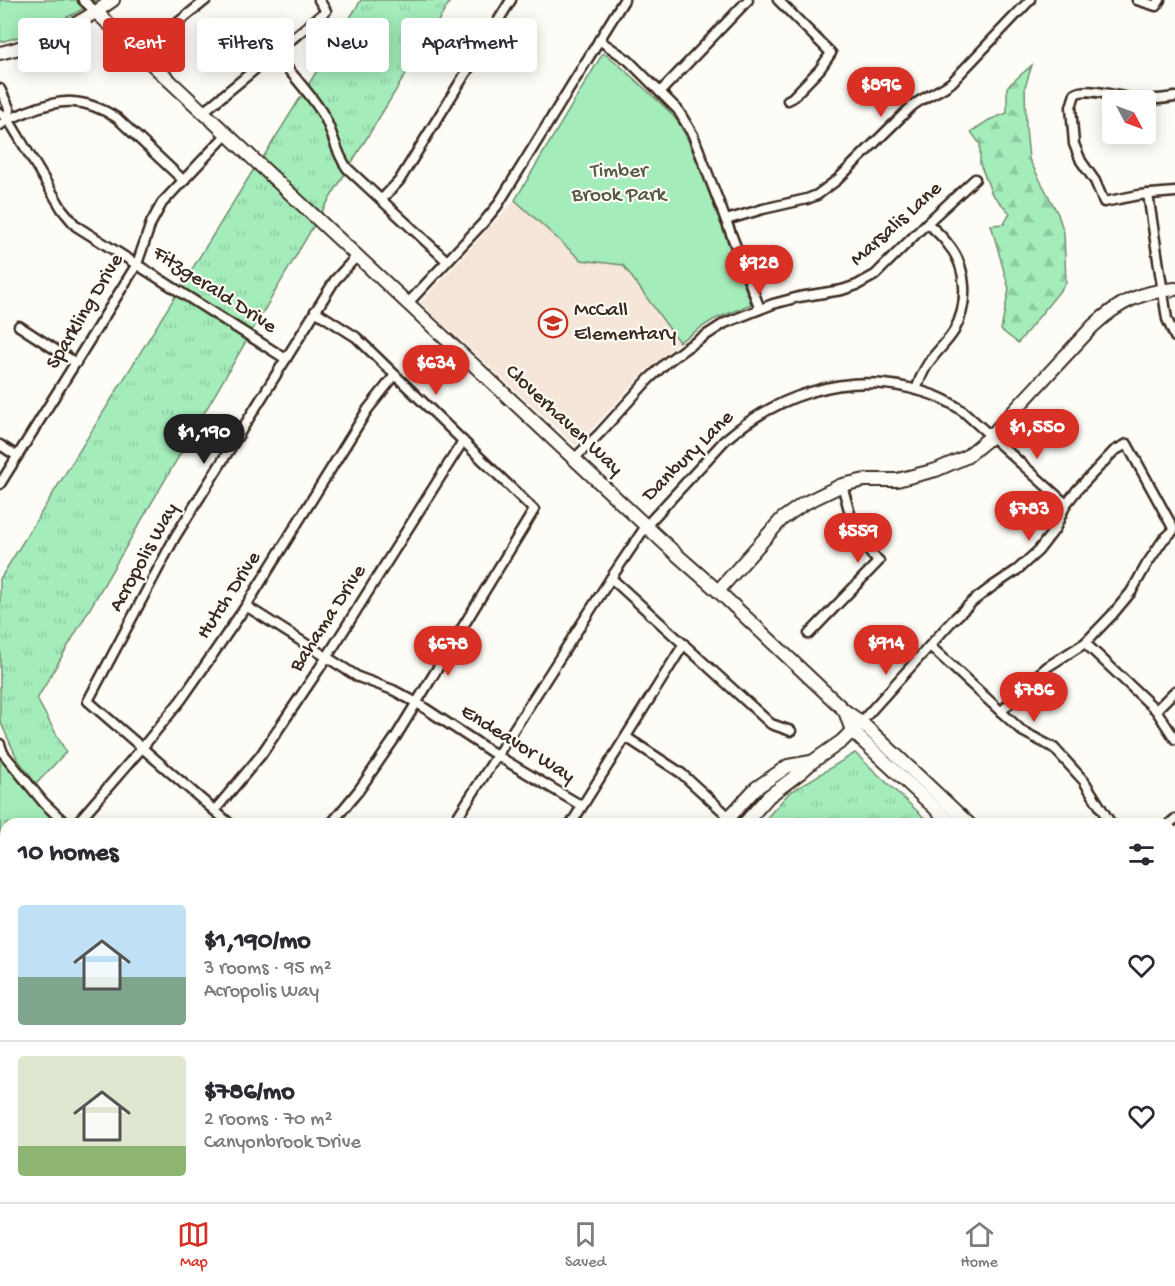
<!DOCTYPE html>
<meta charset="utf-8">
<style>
:root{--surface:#fff;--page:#f2f2f3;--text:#2b2b33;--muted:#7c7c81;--line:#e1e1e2;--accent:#d93025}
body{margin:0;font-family:"Gochi Hand",sans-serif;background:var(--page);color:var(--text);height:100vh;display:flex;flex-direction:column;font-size:22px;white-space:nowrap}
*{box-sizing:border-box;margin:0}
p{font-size:20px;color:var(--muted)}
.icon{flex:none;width:33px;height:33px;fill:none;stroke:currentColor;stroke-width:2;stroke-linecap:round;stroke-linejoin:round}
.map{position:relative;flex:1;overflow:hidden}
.details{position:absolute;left:0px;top:818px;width:1176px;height:386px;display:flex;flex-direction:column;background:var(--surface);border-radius:18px 18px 0 0;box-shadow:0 3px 15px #0003}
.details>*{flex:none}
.banner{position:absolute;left:18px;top:18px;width:600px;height:54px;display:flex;gap:12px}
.needle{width:39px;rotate:131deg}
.controls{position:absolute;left:1102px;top:90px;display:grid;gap:12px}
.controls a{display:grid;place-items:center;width:54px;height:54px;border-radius:6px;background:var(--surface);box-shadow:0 3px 15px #0003;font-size:30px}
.price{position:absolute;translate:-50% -51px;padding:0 14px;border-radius:21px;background:var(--accent);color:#fff;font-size:20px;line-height:39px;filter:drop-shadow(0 2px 3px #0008)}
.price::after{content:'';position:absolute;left:50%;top:36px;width:18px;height:14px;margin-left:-9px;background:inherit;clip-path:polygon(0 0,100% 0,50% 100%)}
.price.on{background:#222;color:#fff}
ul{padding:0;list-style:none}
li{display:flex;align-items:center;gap:18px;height:150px;padding:0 18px}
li+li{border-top:2px solid var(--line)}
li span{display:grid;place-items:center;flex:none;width:168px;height:120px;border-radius:6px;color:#555}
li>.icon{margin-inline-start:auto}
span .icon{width:72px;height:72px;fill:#fffc;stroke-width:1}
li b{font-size:26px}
h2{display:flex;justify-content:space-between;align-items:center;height:72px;padding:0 18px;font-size:26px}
.pill{padding:0 21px;border-radius:6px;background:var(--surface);box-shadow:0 3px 15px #0003;font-size:21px;line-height:54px}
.pill.on{background:var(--accent);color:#fff}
.dock{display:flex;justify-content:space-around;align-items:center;height:84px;border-top:2px solid var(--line);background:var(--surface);font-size:16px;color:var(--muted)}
.dock a{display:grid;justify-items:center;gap:3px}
.dock .on{color:var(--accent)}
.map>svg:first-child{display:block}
.built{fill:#f6e6da}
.grass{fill:url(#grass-tufts);stroke:#708c6c;stroke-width:1.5}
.forest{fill:url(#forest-firs);stroke:#708c6c;stroke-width:1.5}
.park{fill:#a4edbb;stroke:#708c6c;stroke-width:1.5}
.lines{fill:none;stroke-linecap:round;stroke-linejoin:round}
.stream{stroke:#728fa0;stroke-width:2}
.street-casing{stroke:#3b2a1e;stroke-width:13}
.secondary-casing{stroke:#3b2a1e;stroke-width:16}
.street{stroke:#fdfcf7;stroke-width:8}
.secondary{stroke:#fdfcf7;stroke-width:12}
.labels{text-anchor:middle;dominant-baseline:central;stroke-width:4.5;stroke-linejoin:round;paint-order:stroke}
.park-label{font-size:21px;fill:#555b45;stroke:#fdfcf7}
.street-label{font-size:21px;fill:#3b2a1e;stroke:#fdfcf7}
.poi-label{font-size:21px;fill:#3b2a1e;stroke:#fdfcf7;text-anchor:start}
</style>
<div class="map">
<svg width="1175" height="1202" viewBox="0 0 1175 1202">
<defs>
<pattern id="grass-tufts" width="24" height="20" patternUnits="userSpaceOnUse" patternTransform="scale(1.5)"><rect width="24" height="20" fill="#a4edbb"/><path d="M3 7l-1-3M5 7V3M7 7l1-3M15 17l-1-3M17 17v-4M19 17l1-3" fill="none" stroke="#8ecba0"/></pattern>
<pattern id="forest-firs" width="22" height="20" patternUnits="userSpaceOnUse" patternTransform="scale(1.5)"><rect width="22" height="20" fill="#a4edbb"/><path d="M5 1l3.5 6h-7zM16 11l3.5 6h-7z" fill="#8ecba0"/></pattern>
</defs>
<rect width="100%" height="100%" fill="#fdfcf7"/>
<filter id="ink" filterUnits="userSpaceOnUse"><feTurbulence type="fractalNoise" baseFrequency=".0167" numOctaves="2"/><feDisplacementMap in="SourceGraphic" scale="12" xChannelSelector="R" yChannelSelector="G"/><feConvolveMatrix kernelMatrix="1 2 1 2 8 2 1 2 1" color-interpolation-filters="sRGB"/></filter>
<g filter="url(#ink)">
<polygon class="built" points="515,200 581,260 623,265 679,342 644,373 576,446 420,303"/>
<g class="grass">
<polygon points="361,0 451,0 321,213 262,159"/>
<polygon points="254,169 314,225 37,699 66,752 36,784 17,758 0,721 0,579"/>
<polygon points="855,753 930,823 762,823 789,793"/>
<polygon points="0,1017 6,1018 6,1197 245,1197 248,1202 0,1202"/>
<polygon points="1170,1057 1175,1064 1175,1202 473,1202 470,1197 1170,1197"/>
</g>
<g class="forest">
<polygon points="1032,65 1025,87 1026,128 1029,159 1058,214 1064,233 1066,283 1018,343 1001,330 1009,289 991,225 1004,224 1010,213 992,194 980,164 980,144 971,132 989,120 1007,113 1007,87"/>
<polygon points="414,1197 439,1197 439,1202 409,1202"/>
</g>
<g class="park">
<polygon points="0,0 98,0 74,14 30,34 0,42"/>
<polygon points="603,53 616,62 669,111 678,122 686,136 702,174 751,304 713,320 679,342 623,265 581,260 515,200"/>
<polygon points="0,759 69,823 6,824 6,959 0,956"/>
<polygon points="309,1197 410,1197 406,1202 310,1202"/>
</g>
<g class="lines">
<g class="stream">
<polyline points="0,941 6,943"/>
<polyline points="303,1197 303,1202"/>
</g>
<g class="street-casing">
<g id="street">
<polyline points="83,0 96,12"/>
<polyline points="778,0 831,53 820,69 792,98 788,100"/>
<polyline points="1137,0 1156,6 1160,0"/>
<polyline points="599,40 628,60 678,110 693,135 760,309"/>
<polyline points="140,53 206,0"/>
<path d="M275,54C291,73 312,95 324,116C333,133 336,153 347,168L447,261"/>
<polyline points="0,89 9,108 8,119"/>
<polyline points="660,92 748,0"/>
<path d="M1175,97C1163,99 1149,100 1136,99C1120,98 1087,86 1075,94L1071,107L1074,144L1081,161L1095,181L1104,202L1139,195L1175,192"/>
<polyline points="203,112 326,11 319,0"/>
<polyline points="0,113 8,119 62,209 76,226 286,359"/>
<path d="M0,125C8,119 17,116 26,112C61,98 84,97 117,118L184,181"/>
<polyline points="1148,194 1167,319 1175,337"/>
<polyline points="382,199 399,181 511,0"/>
<path d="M726,220L763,209L807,199L817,195L837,180L911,107C923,97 939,92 952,82L1030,0"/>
<polyline points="408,303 483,223 497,206 624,0"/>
<polyline points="315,311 356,337 534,510 395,738 359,790 331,824"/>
<polyline points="19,326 76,363"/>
<path d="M916,390C920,378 925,366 933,357C940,348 948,341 954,331C969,304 968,267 947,243C942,236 934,229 927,223"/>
<polyline points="0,445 17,456"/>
<polyline points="574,459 600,433 648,380 667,362 686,348 725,323 773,304 799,297 842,290 857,285 875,275 927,223 975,179"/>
<polyline points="0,484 137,264 151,223 162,203 227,134"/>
<polyline points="611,578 771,724 791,731"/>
<polyline points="246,606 358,677 393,690 417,703 496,755 582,806"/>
<polyline points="809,634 879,561 872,555 856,535 842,485"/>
<polyline points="1085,643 1156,710 1175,739"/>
<polyline points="930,646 1022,731 1054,748 1084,781 1111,824"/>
<polyline points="1156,710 1175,691"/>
<polyline points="861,722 952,621 973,601 993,586 1017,570 1038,551 1055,529 1066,504 1077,490 1114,451 1127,444 1172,526 1173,531 1163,540 1147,564 1131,592 1112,615 1085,643 1047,667 1032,680 1001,712"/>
<polyline points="626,737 681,773 737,824"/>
<polyline points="0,744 3,753 44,803 66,824"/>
<polyline points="215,810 261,755 327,657 463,441"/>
<polyline points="76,824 142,748 181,700 211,657 246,606 368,409 395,375"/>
<polyline points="230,824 88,701 175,537 335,280 357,256"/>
<path d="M453,824L611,578L646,526L725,440C776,396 842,373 909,388C930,393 947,399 964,412L1066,504"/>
<polyline points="571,824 684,644"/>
<polyline points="1169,824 1175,819"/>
<polyline points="1170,967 1175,963"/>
</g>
</g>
<g class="secondary-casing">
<g id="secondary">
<polyline points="96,12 676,554 718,591 845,711 861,722 969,824"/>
<path d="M0,53C40,44 80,24 113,0"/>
<path d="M718,591L782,519L803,504L842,485L865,480H897L936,470L966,457L988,439L1093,326C1119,302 1140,292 1175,289"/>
<polyline points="845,711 852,731 952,824"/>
<polyline points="723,824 756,788 788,766 811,762"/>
<polyline points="744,824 769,796 801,772 812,762 842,741 858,725"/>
<polyline points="1170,1023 1175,1028"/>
</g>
</g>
<use href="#street" class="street"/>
<use href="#secondary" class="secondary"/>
</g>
</g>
<defs>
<g id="school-ring" transform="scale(1.5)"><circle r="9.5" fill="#fdfcf7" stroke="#c8321e" stroke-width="1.5"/><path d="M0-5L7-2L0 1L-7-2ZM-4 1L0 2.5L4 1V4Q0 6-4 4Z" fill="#c8321e"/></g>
</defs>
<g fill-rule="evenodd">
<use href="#school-ring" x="553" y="323"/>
</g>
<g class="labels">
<g class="park-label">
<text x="619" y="172">Timber<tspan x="619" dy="24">Brook Park</tspan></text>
</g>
<g class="street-label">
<text transform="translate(897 225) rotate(-42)">Marsalis Lane</text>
<text transform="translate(214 291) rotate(33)">Fitzgerald Drive</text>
<text transform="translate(86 312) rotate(-59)">Sparkling Drive</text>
<text transform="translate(563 421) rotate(43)">Cloverhaven Way</text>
<text transform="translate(689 457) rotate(-45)">Danbury Lane</text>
<text transform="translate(145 558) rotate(-61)">Acropolis Way</text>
<text transform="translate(230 596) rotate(-57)">Hutch Drive</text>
<text transform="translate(329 619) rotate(-57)">Bahama Drive</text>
<text transform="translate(517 745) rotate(32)">Endeavor Way</text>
</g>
<g class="poi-label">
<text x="574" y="311">McCall<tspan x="574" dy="24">Elementary</tspan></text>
</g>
</g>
</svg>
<div class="controls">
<a><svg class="needle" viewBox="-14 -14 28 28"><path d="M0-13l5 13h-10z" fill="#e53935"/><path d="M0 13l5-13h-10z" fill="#7c7c81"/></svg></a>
</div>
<b class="price" style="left:881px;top:118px">$896</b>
<b class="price" style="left:759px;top:296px">$928</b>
<b class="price" style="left:436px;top:396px">$634</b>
<b class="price" style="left:1037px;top:460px">$1,550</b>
<b class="price on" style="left:204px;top:465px">$1,190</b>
<b class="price" style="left:1029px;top:542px">$783</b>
<b class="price" style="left:858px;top:564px">$559</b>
<b class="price" style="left:886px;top:676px">$914</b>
<b class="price" style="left:448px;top:677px">$678</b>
<b class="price" style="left:1034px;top:723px">$786</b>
<div class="banner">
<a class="pill">Buy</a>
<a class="pill on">Rent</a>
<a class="pill">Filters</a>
<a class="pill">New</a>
<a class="pill">Apartment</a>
</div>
<section class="details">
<h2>10 homes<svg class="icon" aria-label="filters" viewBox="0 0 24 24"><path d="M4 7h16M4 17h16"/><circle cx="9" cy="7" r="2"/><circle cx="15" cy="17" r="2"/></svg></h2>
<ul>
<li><span style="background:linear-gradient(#bfe0f5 60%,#7fa58c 0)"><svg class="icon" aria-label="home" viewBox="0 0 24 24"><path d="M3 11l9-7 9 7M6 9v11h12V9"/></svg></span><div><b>$1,190/mo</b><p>3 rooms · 95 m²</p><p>Acropolis Way</p></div><svg class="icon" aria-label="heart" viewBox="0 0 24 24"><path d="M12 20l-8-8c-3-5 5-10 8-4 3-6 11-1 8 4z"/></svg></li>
<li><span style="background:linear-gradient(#dfe7d0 75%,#8fb573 0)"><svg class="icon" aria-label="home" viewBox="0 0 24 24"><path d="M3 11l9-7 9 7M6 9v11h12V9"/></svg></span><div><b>$786/mo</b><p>2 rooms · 70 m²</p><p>Canyonbrook Drive</p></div><svg class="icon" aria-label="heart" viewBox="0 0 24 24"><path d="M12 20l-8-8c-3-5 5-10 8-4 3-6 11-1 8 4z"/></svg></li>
</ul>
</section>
</div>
<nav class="dock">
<a class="on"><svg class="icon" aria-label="map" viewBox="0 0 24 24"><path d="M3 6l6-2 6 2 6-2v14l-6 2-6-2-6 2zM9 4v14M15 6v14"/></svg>Map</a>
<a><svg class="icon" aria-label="saved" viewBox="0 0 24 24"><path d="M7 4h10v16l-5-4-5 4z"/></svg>Saved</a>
<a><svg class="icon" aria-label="home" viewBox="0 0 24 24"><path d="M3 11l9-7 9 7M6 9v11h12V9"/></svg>Home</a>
</nav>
